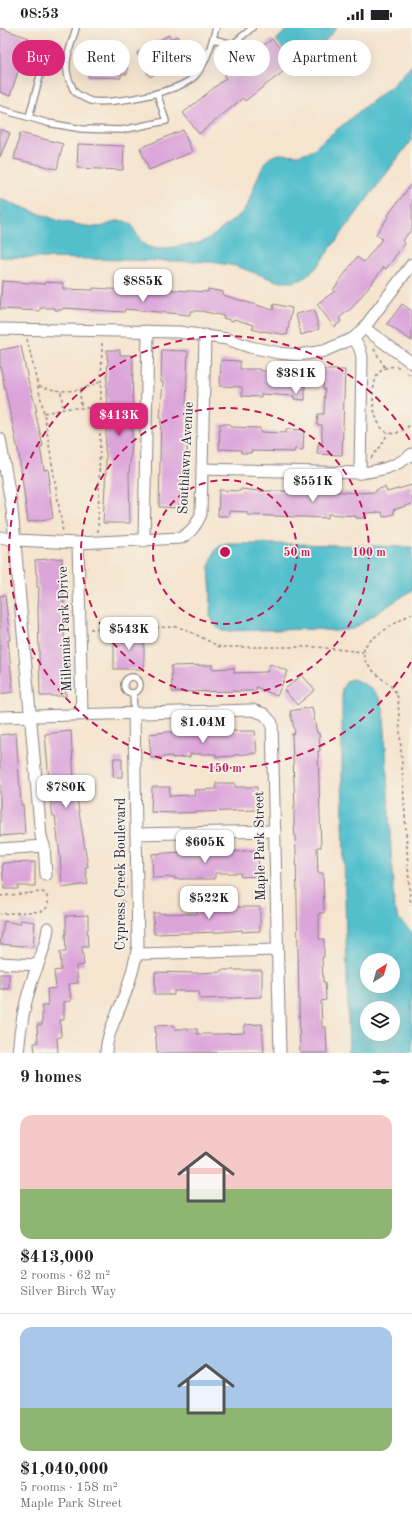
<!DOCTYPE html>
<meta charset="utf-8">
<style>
:root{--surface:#fff;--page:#f2f2f2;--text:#202124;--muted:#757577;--line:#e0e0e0;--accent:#db2777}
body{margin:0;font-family:"Old Standard TT",serif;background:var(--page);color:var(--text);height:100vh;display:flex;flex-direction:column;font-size:15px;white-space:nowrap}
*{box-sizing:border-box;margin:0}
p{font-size:13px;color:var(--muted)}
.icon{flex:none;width:22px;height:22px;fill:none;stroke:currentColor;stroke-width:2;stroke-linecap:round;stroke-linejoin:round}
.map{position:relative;height:1025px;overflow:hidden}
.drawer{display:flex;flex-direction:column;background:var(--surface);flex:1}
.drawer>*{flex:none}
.top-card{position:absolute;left:12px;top:12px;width:388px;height:36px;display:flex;gap:8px}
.needle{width:26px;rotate:37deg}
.tools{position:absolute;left:360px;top:925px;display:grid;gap:8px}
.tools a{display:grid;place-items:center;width:40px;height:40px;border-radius:50%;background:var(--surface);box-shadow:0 4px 16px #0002;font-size:20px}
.price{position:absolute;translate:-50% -34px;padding:0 9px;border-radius:8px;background:#fff;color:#222;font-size:13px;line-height:26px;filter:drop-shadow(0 1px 2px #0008)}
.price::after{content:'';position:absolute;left:50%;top:24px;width:12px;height:9px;margin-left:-6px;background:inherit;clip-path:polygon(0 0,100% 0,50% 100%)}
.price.current{background:var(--accent);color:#fff}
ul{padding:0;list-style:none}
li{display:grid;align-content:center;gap:8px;height:212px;padding:0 20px}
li+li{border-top:1px solid var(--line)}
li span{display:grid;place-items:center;height:124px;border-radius:12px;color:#555}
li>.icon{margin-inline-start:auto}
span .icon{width:72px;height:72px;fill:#fffc;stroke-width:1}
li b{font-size:17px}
h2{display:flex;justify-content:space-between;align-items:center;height:48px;padding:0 20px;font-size:17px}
.chip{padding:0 14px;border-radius:18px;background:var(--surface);box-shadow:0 4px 16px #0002;font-size:14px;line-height:36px}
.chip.current{background:var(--accent);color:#fff}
.status{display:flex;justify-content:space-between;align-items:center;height:28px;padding:0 20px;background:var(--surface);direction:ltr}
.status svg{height:11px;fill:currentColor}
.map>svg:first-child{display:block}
.water{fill:#53bfcd;stroke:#3a7084;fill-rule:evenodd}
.building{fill:#dca5da}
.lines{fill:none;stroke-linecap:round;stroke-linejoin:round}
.service-casing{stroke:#8c8384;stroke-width:8}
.minor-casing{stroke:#8c8384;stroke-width:13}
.path{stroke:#8c8384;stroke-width:1.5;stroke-dasharray:3 3;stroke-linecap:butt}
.service{stroke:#fff;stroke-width:5.5}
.minor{stroke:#fff;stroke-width:11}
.ring{fill:none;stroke:#c2185b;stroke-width:2;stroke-dasharray:7 5}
.labels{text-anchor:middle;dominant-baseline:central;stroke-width:3.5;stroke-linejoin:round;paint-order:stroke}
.street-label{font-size:14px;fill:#22223b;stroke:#f7f3e8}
.centre{fill:#c2185b;stroke:#f7f3e8;stroke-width:2}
.ring-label{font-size:12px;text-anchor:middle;font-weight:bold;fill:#c2185b;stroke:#f7f3e8;stroke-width:3.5;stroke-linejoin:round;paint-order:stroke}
</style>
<div class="status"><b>08:53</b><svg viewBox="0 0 49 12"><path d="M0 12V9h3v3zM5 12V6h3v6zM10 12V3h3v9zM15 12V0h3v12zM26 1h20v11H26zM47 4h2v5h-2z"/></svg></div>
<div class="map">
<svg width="412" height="1025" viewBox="0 0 412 1025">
<rect width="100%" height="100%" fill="#f7f3e8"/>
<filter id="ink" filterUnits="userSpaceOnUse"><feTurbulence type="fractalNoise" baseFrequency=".025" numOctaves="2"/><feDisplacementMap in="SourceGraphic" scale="8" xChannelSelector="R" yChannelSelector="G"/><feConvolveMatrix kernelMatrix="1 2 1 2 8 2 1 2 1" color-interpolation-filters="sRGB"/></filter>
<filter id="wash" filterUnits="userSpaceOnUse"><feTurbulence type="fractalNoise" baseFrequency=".012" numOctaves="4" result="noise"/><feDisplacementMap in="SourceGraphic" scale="16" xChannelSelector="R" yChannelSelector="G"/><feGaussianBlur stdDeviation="0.9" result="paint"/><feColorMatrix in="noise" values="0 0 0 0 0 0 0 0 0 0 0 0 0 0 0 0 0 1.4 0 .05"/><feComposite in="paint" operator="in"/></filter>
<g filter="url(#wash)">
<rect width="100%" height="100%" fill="#f5e4ce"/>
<g class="water">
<polygon points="289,0 337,0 308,32 287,26 276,12"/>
<polygon points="412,37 412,111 315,241 303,251 293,254 277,253 236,238 212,234 0,229 0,171 59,193 85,198 101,199 117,193 124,193 131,196 142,215 148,219 159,221 199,215 210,210 242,185 248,176 257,151 265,134 271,129 279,126 298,127 311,123 368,76 394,56"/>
<polygon points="228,516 296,516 412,519 412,562 353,601 335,603 316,601 222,603 214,596 210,587 211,566 209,539 215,522 220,518"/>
<path d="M351,651C362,653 377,663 381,673C383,677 383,682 384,686L394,878L399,891L412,904V1025H349L342,749V661L346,654ZM367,932H393V958H367ZM367,980H393V1006H367Z"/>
</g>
<g id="blocks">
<g class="building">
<polygon points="0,0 29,10 10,68 0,64"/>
<polygon points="169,7 171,11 177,8 188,26 150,49 137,25"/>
<polygon points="272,11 293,36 245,73 243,70 199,106 183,85 226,50 224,48"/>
<polygon points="94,22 121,23 121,28 128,28 127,46 121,46 121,50 88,49 88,28 94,28"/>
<polygon points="0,101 10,105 0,129"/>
<polygon points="183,102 192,124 149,142 140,120"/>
<polygon points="20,105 63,116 57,141 14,131"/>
<polygon points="78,116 124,118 123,142 77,140"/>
<polygon points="412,155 412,201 402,213 405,215 386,241 384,239 352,280 339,290 341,294 334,299 317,276 335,263 333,262 357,229 364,234 382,211 376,206 389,188 388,187"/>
<polygon points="2,253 45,256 45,254 63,255 63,261 93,262 93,260 159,264 159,261 208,264 208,261 223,264 223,267 273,282 274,276 292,280 287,307 263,303 262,304 252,301 254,297 234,291 233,293 223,290 224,288 201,283 190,283 190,287 125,281 124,284 63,280 62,282 55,282 55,280 40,280 40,283 0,281"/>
<polygon points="402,276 412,283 412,313 387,296"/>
<polygon points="314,282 319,301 301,307 296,286"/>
<polygon points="21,318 28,352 37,383 35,383 43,418 40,419 44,442 48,441 50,455 48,455 53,490 28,494 19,427 0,337 0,322"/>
<polygon points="107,322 120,322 120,327 133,327 132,414 129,446 130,495 103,495 106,440 106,423 105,423 108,370 106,370 108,331 107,331"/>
<polygon points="162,322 188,323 186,377 187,377 186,395 187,395 186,412 187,412 187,426 184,447 184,480 159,479 161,389 160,389 163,354 161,354"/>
<polygon points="221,332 240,333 240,341 261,341 261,343 295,345 295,343 314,344 314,342 345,342 342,427 317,426 318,416 322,417 322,397 317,397 318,386 324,386 325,361 323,361 323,352 305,352 305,372 294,371 294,368 261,366 261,369 242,368 242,359 220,358"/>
<polygon points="220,396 230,396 230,399 260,400 260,404 286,405 286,401 304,402 303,422 295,421 294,424 251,423 251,425 241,425 241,422 219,421"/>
<polygon points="412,457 412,476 393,482 394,486 383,489 382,484 366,485 366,490 356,490 356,488 328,486 328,490 247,487 247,484 229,483 228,488 218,488 219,462 240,463 241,461 259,463 289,463 311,464 311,462 359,465 376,464 376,462 385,459 387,464"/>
<polygon points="62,530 62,566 64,566 63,583 65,583 66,597 64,597 66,668 40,668 38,581 39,559 37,559 37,546 36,546 35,532"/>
<polygon points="5,567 10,612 8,612 13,664 0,666 0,568"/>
<rect x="114" y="605" width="30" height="36"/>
<polygon points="270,636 288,643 277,668 256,659 256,663 172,664 171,638 212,637 212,641 234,640 234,645 267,644"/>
<polygon points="302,647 315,662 297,677 284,662"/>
<polygon points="312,679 317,705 319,705 320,723 318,723 321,819 317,819 318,845 323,845 324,885 319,885 319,911 324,911 324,929 322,929 323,954 325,954 326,972 321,973 322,999 326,999 327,1025 300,1025 296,823 294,797 294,779 295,779 292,706 295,705 290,683"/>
<polygon points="71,703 74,753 88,839 85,839 88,856 62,860 60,828 55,788 53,788 51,776 45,706"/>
<polygon points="215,703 255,703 257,725 234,727 234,728 216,729 216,726 190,726 190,729 172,730 172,728 151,730 149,706 167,704 215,705"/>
<polygon points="16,705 21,777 23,776 25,806 0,808 0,707"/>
<polygon points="114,730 122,730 122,749 113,749"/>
<polygon points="216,755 235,755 235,759 257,759 257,782 175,785 151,784 152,759 170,759 169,768 195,767 194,762 216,761"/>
<polygon points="258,822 259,848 241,849 240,845 215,845 215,851 175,851 175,849 153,850 152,826 196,823 215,823 215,825"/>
<polygon points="35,834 35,858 18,858 18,861 4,861 2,835"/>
<polygon points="236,876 236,879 260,879 260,903 242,904 242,902 222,904 154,906 153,885 197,886 197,878 216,877 216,879"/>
<polygon points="88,887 88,902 87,902 88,919 82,919 84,937 76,938 78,955 69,956 71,973 64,974 64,992 60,992 61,1009 57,1010 58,1025 35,1025 34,1015 38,1015 37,997 42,997 42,978 48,978 47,961 56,960 54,943 61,942 60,924 66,924 65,906 66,906 66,888"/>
<polygon points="21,892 35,894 33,919 0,916 4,893 20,896"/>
<polygon points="221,942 262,942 262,969 200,971 199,963 174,963 174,967 155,967 155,944 195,945 221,944"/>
<rect x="0" y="946" width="9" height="15"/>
<polygon points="262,996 264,1024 157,1025 155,998 174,997 175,1001 197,1001 197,1006 222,1006 244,1005 244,997"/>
</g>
</g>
</g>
<g filter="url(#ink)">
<use href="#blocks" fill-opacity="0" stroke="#8c8384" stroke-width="1"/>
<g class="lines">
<g class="service-casing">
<g id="service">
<path d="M76,0C71,18 61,38 71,56C72,58 73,62 75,64C78,67 87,72 91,73C112,77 181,64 196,47C207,34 211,17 216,0"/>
<polyline points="213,11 233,16 252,0"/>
<polyline points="0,81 48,95 82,101 122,102 166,93 157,65"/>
<polyline points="29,89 45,29 66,35"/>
<circle cx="132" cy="657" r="8"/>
<polyline points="133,665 134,686"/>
</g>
</g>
<g class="minor-casing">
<g id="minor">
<polyline points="364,300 412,335"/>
<polyline points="0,301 179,304 227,311 250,319 279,325 298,327 324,323 354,310 364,300 412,236"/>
<polyline points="354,310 360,321 362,329 360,445"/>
<polyline points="0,411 12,481 41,808 44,818 46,847"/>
<path d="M202,441L360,445C379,443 396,439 412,426"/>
<path d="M0,509L15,512L78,515L181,510C191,504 196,498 201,486L205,307"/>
<polyline points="144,513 148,303"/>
<polyline points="78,515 82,686"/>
<polyline points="0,689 252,682 264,686 272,695 280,1025"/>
<polyline points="136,806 275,803"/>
<polyline points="0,821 44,818"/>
<polyline points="137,926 277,922"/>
<polyline points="0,935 38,937"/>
<path d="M18,1025C20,999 24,977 32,953C38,935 46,919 48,900"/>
<path d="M106,1025C107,1004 118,986 125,966C131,950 135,934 138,918L134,686"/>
</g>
</g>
<g class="path">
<polyline points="27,311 44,385 63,504"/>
<polyline points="374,321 385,340"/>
<path d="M399,339C390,337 380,340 376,350C367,374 378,428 412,395"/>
<polyline points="407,345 412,349"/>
<path d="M39,358C67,366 74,364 100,354"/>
<polyline points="80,362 81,379"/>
<polyline points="61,364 63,381"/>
<polyline points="44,385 70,380 100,380"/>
<polyline points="371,430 381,418 388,405"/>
<polyline points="98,504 102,314"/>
<path d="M412,585C400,593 375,606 366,617C364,620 363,625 364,629C366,638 375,644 381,650C389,656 396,661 398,671L410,871L412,877"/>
<polyline points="90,601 176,599 185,601 220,619 317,619 363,624"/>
<polyline points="127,859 122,862 119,868 122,873 127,876"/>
<path d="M0,868L42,864L45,865C49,871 50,879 43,883L0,886"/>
</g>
<use href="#service" class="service"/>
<use href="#minor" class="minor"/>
</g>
</g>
<g class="ring">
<circle cx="225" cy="524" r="72"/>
<circle cx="225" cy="524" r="144"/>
<path d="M411 634A216 216 0 1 1 411 414"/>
</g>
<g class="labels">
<g class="street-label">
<text transform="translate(186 430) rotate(-87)">Southlawn Avenue</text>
<text transform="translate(65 601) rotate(-92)">Millennia Park Drive</text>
<text transform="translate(260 818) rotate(-91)">Maple Park Street</text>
<text transform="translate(121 846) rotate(-90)">Cypress Creek Boulevard</text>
</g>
</g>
<circle cx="225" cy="524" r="6" class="centre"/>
<g class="ring-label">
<text x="297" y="528">50 m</text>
<text x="369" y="528">100 m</text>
<text x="225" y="744">150 m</text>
</g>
</svg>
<div class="tools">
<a><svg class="needle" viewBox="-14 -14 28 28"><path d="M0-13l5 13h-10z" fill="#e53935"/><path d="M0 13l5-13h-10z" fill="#757577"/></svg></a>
<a><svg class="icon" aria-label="layers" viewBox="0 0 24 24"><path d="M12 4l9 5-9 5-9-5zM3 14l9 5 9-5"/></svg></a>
</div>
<b class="price" style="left:143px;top:275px">$885K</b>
<b class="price" style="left:296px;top:367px">$381K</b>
<b class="price current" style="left:119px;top:409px">$413K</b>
<b class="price" style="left:313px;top:475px">$551K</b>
<b class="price" style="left:129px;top:623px">$543K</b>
<b class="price" style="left:203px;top:716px">$1.04M</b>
<b class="price" style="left:66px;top:781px">$780K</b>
<b class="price" style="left:205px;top:836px">$605K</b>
<b class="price" style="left:209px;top:892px">$522K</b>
<div class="top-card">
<a class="chip current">Buy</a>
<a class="chip">Rent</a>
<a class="chip">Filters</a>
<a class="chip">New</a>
<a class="chip">Apartment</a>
</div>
</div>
<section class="drawer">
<h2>9 homes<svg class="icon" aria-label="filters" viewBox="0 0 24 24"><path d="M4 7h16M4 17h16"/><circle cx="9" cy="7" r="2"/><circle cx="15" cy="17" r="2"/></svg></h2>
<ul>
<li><span style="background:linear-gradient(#f6c9c9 60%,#8fb573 0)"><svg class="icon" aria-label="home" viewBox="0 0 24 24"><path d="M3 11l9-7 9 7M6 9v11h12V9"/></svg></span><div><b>$413,000</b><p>2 rooms · 62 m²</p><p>Silver Birch Way</p></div></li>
<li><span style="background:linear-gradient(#a9c7e8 65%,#8fb573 0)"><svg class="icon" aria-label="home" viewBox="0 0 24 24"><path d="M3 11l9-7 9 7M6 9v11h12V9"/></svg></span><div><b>$1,040,000</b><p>5 rooms · 158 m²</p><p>Maple Park Street</p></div></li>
</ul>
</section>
